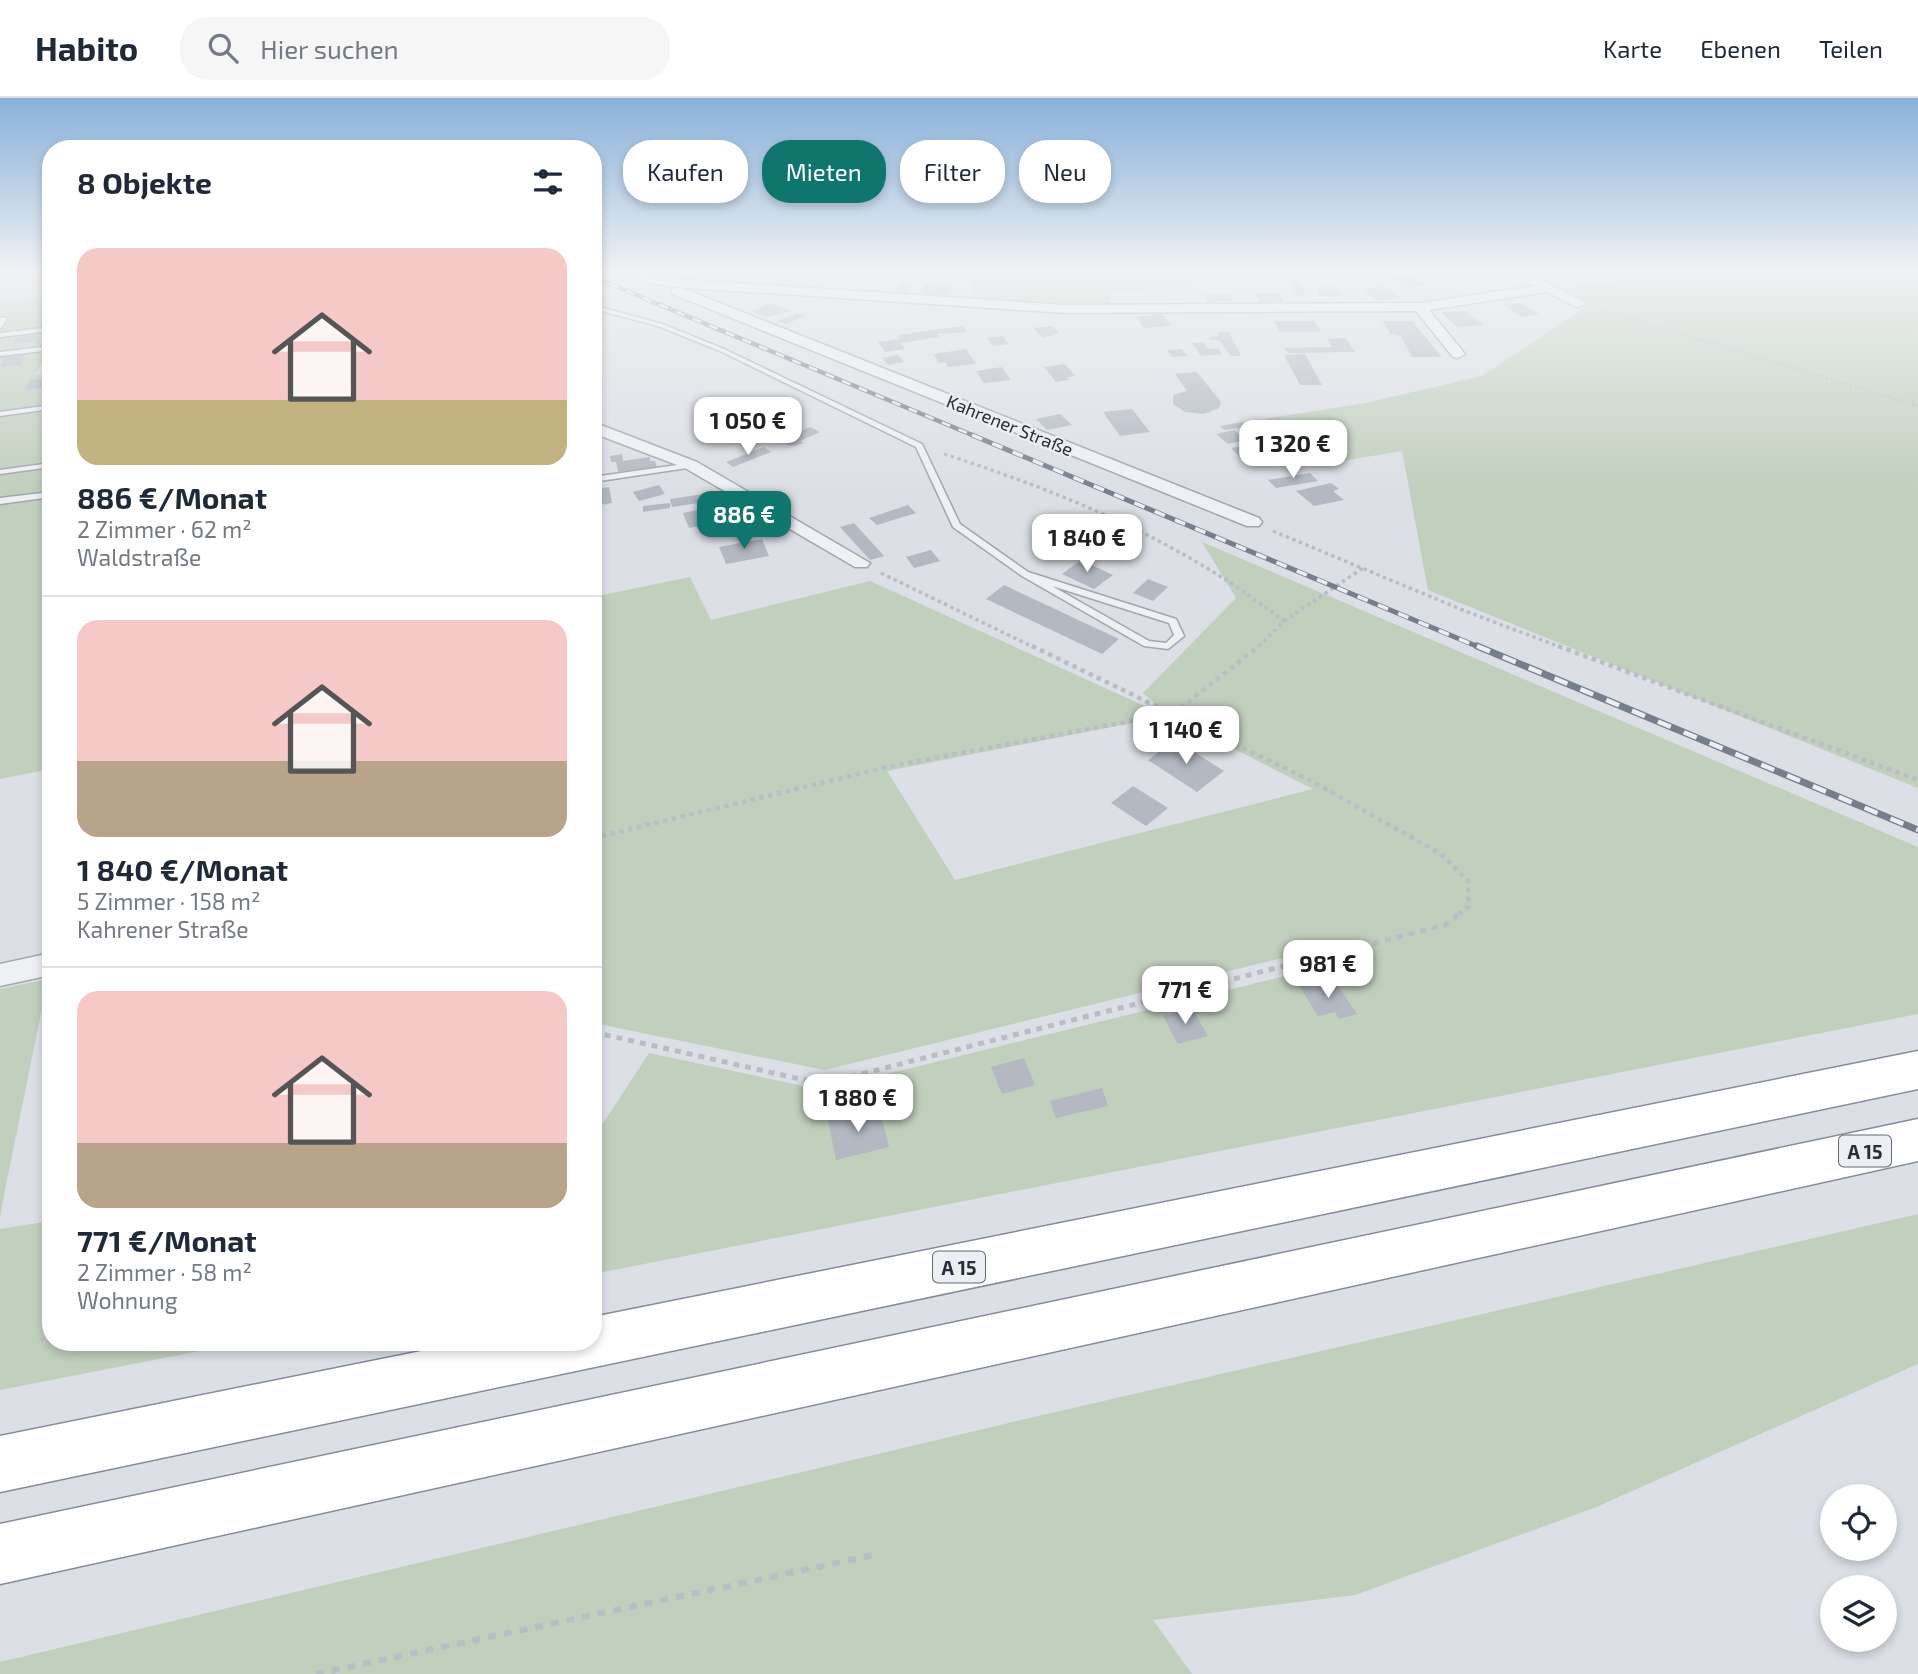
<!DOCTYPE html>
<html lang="de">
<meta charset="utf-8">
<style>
:root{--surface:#fff;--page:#f6f6f7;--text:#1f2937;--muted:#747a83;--line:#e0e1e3;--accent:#0f766e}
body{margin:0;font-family:"Exo 2",sans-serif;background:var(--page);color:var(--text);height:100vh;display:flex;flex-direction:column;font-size:26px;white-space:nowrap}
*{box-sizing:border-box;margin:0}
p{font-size:23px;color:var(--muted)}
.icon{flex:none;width:38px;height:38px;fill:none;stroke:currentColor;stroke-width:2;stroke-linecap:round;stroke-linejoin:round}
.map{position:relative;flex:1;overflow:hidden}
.sheet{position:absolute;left:42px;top:42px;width:560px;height:1211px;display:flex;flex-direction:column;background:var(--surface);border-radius:28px;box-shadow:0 4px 10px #0003}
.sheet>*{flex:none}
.banner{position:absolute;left:623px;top:42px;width:665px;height:63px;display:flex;gap:14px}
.controls{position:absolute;left:1820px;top:1386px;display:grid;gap:14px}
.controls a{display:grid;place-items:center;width:77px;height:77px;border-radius:50%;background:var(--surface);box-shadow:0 4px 10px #0003;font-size:35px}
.price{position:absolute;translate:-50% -60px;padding:0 16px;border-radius:14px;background:#fff;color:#222;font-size:23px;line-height:46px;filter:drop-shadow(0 2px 4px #0008)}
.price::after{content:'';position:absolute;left:50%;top:42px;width:21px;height:16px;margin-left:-10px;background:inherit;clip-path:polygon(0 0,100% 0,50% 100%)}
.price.selected{background:var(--accent);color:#fff}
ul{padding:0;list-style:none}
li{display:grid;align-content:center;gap:14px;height:371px;padding:0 35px}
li+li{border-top:2px solid var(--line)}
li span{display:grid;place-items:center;height:217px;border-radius:21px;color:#555}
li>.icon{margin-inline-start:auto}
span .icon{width:126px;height:126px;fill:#fffc;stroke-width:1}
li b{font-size:30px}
h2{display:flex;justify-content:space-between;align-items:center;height:84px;padding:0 35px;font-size:30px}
.chip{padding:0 24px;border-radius:28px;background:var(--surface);box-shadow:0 4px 10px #0003;font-size:24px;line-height:63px}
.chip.selected{background:var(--accent);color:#fff}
header{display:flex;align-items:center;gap:42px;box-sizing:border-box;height:98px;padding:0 35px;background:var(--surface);border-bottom:2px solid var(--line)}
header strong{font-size:33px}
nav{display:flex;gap:38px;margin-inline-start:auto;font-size:24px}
.search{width:490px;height:63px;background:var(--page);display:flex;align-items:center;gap:18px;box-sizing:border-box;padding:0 24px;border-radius:28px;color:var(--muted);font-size:26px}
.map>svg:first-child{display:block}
.green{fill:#c1cfbd;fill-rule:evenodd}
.building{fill:#b3b8c2}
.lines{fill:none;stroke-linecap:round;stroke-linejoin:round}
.service-casing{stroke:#a2a6af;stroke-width:3}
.minor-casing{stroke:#a2a6af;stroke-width:3}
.motorway-casing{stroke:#848c9b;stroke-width:3}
.path-far4{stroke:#babdc4;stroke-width:2.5;stroke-dasharray:2.5 2.5;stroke-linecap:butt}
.path-far3{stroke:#babdc4;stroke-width:3.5;stroke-dasharray:3.5 3.5;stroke-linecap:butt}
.path-far2{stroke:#babdc4;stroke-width:4.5;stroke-dasharray:4.5 4.5;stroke-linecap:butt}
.path-far1{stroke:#babdc4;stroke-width:5;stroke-dasharray:6 6;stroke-linecap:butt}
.path{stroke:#babdc4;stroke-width:6;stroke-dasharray:8 8;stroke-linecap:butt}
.service{fill:#eef0f4;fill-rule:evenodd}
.minor{fill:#eef0f4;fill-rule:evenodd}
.motorway{fill:#fff;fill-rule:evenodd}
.rail-far2-casing{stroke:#767e8e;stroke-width:4.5}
.rail-far1-casing{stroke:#767e8e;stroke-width:5}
.rail-casing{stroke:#767e8e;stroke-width:7}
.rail-far2{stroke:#ebeef3;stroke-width:2.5;stroke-dasharray:9;stroke-linecap:butt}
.rail-far1{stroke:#ebeef3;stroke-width:3.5;stroke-dasharray:11;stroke-linecap:butt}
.rail{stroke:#ebeef3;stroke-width:4.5;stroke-dasharray:14;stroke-linecap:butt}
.labels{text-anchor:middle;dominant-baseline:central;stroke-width:5;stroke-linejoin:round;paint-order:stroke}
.far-street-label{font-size:18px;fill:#272d3b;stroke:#ebeef3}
.shield{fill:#ebeef3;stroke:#626772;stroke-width:2}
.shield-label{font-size:19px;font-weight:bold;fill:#272d3b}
</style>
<header>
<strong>Habito</strong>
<div class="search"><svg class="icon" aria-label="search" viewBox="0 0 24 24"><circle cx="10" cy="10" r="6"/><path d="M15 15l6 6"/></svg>Hier suchen</div>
<nav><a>Karte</a><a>Ebenen</a><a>Teilen</a></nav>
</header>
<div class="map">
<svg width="1918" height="1576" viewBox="0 0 1918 1576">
<rect width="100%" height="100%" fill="#dcdfe5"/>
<g class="green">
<polygon points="973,172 1288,172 1178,187 1166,192 1112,193 1109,206 971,203"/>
<polygon points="1683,172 1918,172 1918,690 1428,492 1402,353 1318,367 1264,321 1365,305 1482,278 1592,205 1561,191"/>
<polygon points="51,197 51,250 35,277 51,276 51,671 0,681 0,203"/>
<path d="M1202,444L1918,749V916L593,1176V1031L600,1030L649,955L822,992L1363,859L1348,844L825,972L593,925V499L690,479L711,522L870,483L1171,620L1143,595L1236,500ZM1162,619L1175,621L1313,691L955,782L887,673Z"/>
<polygon points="48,881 6,1087 0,1118 0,891"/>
<polygon points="1918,1116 1918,1266 1594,1410 1355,1497 1153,1522 1192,1576 0,1576 0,1564 1047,1316"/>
<polygon points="51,1123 51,1244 246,1244 0,1292 0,1131"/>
</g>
<g class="building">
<polygon points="851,172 876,172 869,183 844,181"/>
<polygon points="1494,172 1508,179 1488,183 1469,173"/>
<polygon points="1544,172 1575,172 1581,176 1553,178"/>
<polygon points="1412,177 1427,187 1406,190 1392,180"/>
<polygon points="900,183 914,185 908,195 894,194"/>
<polygon points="1288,183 1298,183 1306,198 1295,197"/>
<polygon points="926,185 954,187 949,197 920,195"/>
<polygon points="1385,188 1401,200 1378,203 1362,191"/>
<polygon points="1315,189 1336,189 1341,198 1320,198"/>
<polygon points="1255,195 1280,195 1284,204 1260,204"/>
<polygon points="1205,196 1229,196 1233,203 1208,204"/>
<polygon points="771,205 791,213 766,219 751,213"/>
<polygon points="1521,205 1539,216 1522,219 1504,207"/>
<polygon points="1466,213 1483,227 1457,229 1441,214"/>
<polygon points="797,215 805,218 786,226 778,223"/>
<polygon points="1162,216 1171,228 1144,230 1136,219"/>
<polygon points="1274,223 1314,223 1321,234 1279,234"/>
<polygon points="1382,223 1412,223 1442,259 1412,259 1401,238 1391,236"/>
<polygon points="963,228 967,234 937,236 940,239 901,245 905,251 885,254 878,244 900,241 897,237"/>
<polygon points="1052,228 1059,235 1043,240 1033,230"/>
<polygon points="1217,234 1229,234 1241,258 1231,258 1219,242 1211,242 1209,239 1219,238"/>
<polygon points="37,237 33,244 13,246 17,239"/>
<polygon points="1003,238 1009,246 993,248 987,240"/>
<polygon points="1346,240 1355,254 1288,255 1284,250 1332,249 1327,241"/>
<polygon points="1203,244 1208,251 1218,250 1222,256 1201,258 1192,245"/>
<polygon points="966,251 976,266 948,269 945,264 939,265 934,256"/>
<polygon points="1182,251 1187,258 1172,259 1167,252"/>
<polygon points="1305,256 1322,287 1300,287 1284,257"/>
<polygon points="24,257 21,267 0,269 3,259"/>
<polygon points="898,257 904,264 888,267 882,260"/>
<polygon points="1065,266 1075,278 1067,279 1069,282 1056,284 1044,269"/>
<polygon points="1002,269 1011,282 984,285 976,273"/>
<polygon points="1197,274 1221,304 1219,310 1204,316 1185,314 1173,306 1173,297 1187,293 1175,276"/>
<polygon points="51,280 51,289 25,292 30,282"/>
<polygon points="1132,311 1150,334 1120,338 1103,314"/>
<polygon points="1060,316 1072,327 1047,332 1036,321"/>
<polygon points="1242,324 1246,329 1224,332 1220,328"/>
<polygon points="810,329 820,334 800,343 803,345 798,347 790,348 780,343"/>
<polygon points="1234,332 1246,342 1228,346 1216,336"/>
<polygon points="1258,345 1270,357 1243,362 1231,350"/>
<polygon points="764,349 771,354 733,369 726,364"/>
<polygon points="622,356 623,363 650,359 650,363 655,363 657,369 618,374 616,364 611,364 610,358"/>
<polygon points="1310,375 1318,383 1276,390 1268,382"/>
<polygon points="1331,385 1339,391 1333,393 1344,402 1314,408 1296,393"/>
<polygon points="659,387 665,396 639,403 633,394"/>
<polygon points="609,389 612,405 593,408 593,391"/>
<polygon points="710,395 712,403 672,409 670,401"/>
<polygon points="670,405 670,410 643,414 643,408"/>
<polygon points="908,407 916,415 877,427 869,420"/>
<polygon points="707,410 713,426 689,430 683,415"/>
<polygon points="854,425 884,458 870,462 840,429"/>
<polygon points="762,441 769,458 726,466 719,449"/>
<polygon points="931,452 940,463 914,470 906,459"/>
<polygon points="1081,462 1113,477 1094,491 1062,476"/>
<polygon points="1148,481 1168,489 1153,503 1133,495"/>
<polygon points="1004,487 1119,541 1102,556 986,501"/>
<polygon points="1175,642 1224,673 1197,694 1148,662"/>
<polygon points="1133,688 1168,710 1146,728 1111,705"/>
<polygon points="1317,883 1323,892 1338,888 1357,916 1339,921 1335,914 1318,918 1299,888"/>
<polygon points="1192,910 1208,938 1178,946 1163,918"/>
<polygon points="1024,960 1035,987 1002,996 991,969"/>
<polygon points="1102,990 1108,1008 1056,1020 1050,1003"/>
<polygon points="879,1010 889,1049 836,1062 828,1022"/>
</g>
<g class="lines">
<g class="service-casing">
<g id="service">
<path d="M593,207L662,226L724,251L922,346L960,426L1028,474L1176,521L1184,538L1168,551L1144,548L1022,478L953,429L916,349L720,253L658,228L593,211ZM1052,488L1169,525L1174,537L1166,545L1149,543Z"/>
<polygon points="0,219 7,220 2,229 0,230"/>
<polygon points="51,229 51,233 0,239 0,235"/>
<polygon points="51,248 51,252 0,258 0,254"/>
<polygon points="51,307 51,311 0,318 0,314"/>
<polygon points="51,365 51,369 0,376 0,372"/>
<polygon points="691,365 695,367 694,369 593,384 593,379"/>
<polygon points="51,394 51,399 0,406 0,400"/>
</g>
</g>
<g class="minor-casing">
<g id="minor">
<polygon points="617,172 634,172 674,181 1065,207 1420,205 1535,188 1506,172 1521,172 1588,206 1576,209 1547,194 1429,212 1465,256 1458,260 1453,259 1416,213 1065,215 674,189 646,185"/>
<polygon points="672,190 682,190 1259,420 1262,424 1259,428 1247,428 672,196"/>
<polygon points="593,324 697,364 870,465 867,469 855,469 685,370 593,335"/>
<polygon points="51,855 51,877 0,888 0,866"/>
</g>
</g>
<g class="motorway-casing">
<g id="motorway">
<polygon points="1918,953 1918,991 0,1394 0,1338 466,1244 593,1244 593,1219"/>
<polygon points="1918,1021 1918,1063 0,1486 0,1426"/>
</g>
</g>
<g class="path-far4">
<polyline points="1581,185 1666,172"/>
<polyline points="1601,211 1918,308"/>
</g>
<g class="path-far3">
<path d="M944,356C1067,396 1181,443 1284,523L1257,550"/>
<polyline points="1273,433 1465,513 1563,550"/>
<polyline points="881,475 1035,550"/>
<polyline points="1284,523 1363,470"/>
</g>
<g class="path-far2">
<polyline points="1032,548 1313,684 1441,756 1468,783 1469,808 1459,816"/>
<polyline points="1558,548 1918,682"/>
<polyline points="593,740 892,668 1174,615 1259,548"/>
</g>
<polyline class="path-far1" points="593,934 822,986 1445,827 1462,814"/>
<polyline class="path" points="316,1576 874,1457"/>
<use href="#service" class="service"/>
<use href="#minor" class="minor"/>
<use href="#motorway" class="motorway"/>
<g class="rail-far2-casing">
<polyline id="rail-far2" points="593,179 977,339"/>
</g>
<g class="rail-far1-casing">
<polyline id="rail-far1" points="972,337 1481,550"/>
</g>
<g class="rail-casing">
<polyline id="rail" points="1477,548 1918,732"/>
</g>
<use href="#rail-far2" class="rail-far2"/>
<use href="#rail-far1" class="rail-far1"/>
<use href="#rail" class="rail"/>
</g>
<linearGradient id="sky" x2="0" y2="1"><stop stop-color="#88b0da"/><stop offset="0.44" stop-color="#eff1f3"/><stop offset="1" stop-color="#eff1f3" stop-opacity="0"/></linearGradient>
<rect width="1918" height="392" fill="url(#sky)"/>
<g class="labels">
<g class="far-street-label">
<text transform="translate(1010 327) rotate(22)">Kahrener Straße</text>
</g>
<g class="shield">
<rect x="1839" y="1037.5" width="52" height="31" rx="5"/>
<rect x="933" y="1153.5" width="52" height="31" rx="5"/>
</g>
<g class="shield-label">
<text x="1865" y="1053">A 15</text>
<text x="959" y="1169">A 15</text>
</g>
</g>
</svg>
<div class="controls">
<a><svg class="icon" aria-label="locate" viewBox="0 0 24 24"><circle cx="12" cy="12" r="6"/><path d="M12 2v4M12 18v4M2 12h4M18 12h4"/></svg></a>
<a><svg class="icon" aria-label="layers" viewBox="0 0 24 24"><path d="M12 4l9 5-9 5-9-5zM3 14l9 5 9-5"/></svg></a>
</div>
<b class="price" style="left:748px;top:359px">1 050 €</b>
<b class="price" style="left:1293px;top:382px">1 320 €</b>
<b class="price selected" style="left:744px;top:453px">886 €</b>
<b class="price" style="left:1087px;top:476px">1 840 €</b>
<b class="price" style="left:1186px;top:668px">1 140 €</b>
<b class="price" style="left:1328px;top:902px">981 €</b>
<b class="price" style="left:1185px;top:928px">771 €</b>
<b class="price" style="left:858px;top:1036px">1 880 €</b>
<div class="banner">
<a class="chip">Kaufen</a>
<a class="chip selected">Mieten</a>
<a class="chip">Filter</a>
<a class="chip">Neu</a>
</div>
<section class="sheet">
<h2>8 Objekte<svg class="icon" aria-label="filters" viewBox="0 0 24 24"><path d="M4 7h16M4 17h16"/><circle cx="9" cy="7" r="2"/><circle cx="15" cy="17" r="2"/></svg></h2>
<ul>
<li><span style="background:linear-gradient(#f6c9c9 70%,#c2b280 0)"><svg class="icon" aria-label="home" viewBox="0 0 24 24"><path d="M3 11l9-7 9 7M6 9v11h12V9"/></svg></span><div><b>886 €/Monat</b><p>2 Zimmer · 62 m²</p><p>Waldstraße</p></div></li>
<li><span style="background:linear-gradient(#f6c9c9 65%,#b9a48a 0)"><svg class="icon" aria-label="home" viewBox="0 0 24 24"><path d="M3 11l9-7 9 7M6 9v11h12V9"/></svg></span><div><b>1 840 €/Monat</b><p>5 Zimmer · 158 m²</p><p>Kahrener Straße</p></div></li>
<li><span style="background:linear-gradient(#f6c9c9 70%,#b9a48a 0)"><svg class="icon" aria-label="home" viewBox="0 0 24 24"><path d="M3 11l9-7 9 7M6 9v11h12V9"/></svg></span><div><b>771 €/Monat</b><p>2 Zimmer · 58 m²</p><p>Wohnung</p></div></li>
</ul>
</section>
</div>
